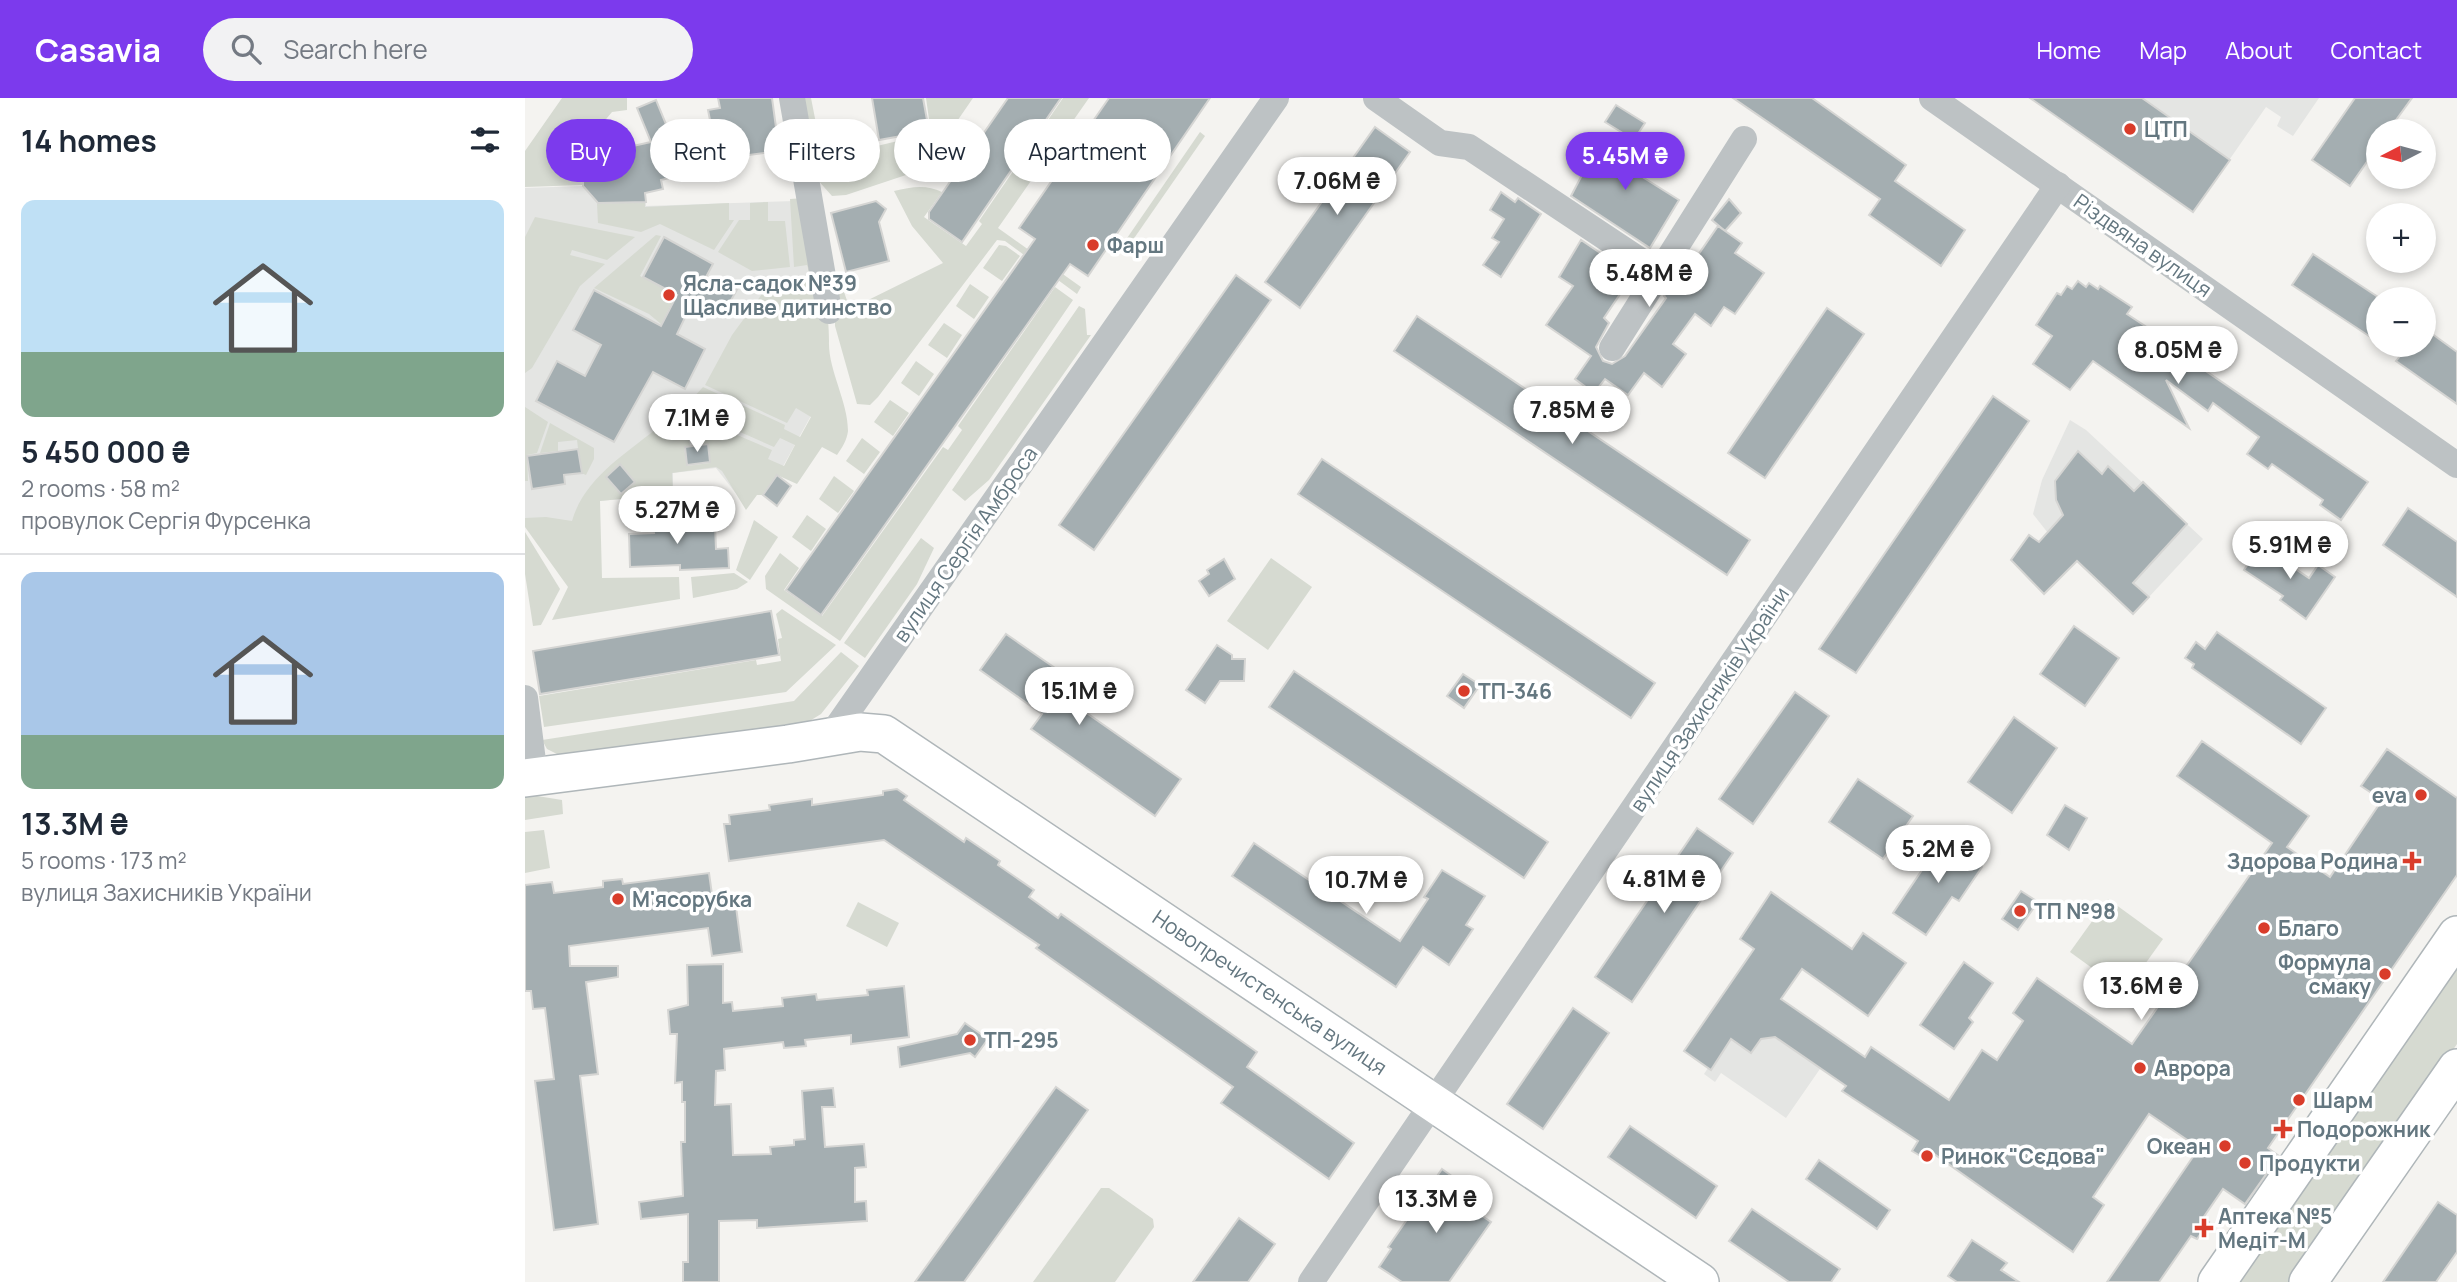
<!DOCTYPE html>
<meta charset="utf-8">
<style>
:root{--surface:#fff;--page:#f2f2f3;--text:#1f2937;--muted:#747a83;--line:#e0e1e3;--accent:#7c3aed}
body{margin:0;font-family:Manrope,sans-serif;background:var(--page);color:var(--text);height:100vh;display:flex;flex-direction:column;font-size:26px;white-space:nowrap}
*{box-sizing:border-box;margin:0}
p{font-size:23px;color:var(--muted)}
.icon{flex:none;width:38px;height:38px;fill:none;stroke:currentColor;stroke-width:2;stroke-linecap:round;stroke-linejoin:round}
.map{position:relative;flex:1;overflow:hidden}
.drawer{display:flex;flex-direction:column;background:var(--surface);width:525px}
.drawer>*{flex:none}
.banner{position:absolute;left:21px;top:21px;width:665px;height:63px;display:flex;gap:14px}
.needle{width:46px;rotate:264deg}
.buttons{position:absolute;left:1841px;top:21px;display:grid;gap:14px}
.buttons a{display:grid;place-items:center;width:70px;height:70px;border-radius:50%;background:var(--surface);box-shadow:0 4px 10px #0003;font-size:35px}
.price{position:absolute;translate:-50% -60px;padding:0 16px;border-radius:24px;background:#fff;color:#222;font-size:23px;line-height:46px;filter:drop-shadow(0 2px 4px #0008)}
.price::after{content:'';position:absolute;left:50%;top:42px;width:21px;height:16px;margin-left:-10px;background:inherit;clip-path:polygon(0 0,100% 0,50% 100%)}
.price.on{background:var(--accent);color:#fff}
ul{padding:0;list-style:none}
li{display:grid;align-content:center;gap:14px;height:371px;padding:0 21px}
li+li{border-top:2px solid var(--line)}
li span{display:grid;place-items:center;height:217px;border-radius:14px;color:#555}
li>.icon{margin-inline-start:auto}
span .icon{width:126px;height:126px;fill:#fffc;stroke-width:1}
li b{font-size:30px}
h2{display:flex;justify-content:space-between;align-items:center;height:84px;padding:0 21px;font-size:30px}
.chip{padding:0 24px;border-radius:32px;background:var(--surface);box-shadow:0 4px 10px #0003;font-size:24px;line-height:63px}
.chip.on{background:var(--accent);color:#fff}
header{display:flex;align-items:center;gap:42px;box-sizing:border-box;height:98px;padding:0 35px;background:var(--accent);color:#fff}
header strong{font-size:33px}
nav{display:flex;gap:38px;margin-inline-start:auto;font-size:24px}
.search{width:490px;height:63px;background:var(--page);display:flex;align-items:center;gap:18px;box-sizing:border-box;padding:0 24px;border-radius:38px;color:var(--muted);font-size:26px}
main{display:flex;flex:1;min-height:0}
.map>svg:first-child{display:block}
.built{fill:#e4e5e3}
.green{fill:#d6dad1}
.building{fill:#a4aeb1;stroke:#d5d5d3;stroke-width:2}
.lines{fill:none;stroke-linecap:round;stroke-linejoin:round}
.secondary-casing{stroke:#afb6b9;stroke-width:40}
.street{stroke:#bdc2c4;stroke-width:26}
.secondary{stroke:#fff;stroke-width:37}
.poi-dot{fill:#d93c2a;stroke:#fff;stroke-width:2.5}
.labels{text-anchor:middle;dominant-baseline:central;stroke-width:7;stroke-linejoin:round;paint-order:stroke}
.poi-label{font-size:21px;font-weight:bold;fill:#647780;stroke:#fff;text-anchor:start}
.street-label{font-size:21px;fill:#647780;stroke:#fff}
</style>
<header>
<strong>Casavia</strong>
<div class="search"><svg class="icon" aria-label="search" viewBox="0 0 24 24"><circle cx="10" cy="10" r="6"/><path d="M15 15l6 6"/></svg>Search here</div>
<nav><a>Home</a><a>Map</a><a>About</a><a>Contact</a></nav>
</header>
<main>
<section class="drawer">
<h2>14 homes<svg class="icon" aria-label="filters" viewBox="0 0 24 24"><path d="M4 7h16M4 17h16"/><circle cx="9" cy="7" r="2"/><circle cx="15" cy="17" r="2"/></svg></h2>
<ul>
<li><span style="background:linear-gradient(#bfe0f5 70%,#7fa58c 0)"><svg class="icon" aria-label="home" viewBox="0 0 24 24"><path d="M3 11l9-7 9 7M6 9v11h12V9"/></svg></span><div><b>5 450 000 ₴</b><p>2 rooms · 58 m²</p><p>провулок Сергія Фурсенка</p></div></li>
<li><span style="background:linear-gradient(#a9c7e8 75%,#7fa58c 0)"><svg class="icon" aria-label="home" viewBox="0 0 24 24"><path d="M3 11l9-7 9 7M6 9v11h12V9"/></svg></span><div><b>13.3M ₴</b><p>5 rooms · 173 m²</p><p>вулиця Захисників України</p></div></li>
</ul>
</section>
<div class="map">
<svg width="1932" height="1184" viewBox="0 0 1932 1184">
<rect width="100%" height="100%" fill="#f4f3f0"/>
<g class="built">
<polygon points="1505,0 1794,0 1768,38 1752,28 1756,19 1741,9 1668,114"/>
<polygon points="57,88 73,105 121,104 121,108 270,103 304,285 256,372 216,402 191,370 148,375 148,396 75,403 75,431 0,424 0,90"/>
<polygon points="1545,322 1561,332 1678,441 1608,516 1523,435 1508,416 1517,382"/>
<polygon points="1215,872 1315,942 1261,1020 1196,975 1190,984 1179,976 1183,970 1159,953"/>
</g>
<g class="green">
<polygon points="37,0 102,0 102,12 87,14 56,51 57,87 0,89 0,53"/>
<polygon points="276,0 286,0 298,61 406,35 401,0 448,0 406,61 393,73 321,97 307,98 291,80"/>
<path d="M538,0H564L473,130L556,189L552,196L480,143L472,142L353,299L345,307L332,306L310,228L309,178L313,177L325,211L418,165L387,128L369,93C386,89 401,86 417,94L399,119L441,148L457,126L454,123Z"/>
<polygon points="675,34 680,38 603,149 598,146"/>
<path d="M280,100C289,147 304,197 304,243C303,272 323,303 323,333C322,342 317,350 312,357L297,349L272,386L252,377L237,397H232L221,412L197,373L191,369L147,375L148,396L75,403L77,480L154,479L155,501L27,522L43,489L0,429V420L21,419L47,423C59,381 99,357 131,331L164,341L165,348L159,349L162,368L185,365L183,346L169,347L167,338L133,327L164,304L191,328L247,352L243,361L259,368L270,347L255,340L249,349L190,323L166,302L178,289L260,327L259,331L275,339L286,319L271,310L262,325L180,287L207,237L245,185L284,177L282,167L269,169L265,101Z"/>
<polygon points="120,104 120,109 204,105 204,122 209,122 189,152 135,126 116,134 73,125 72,106"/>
<polygon points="243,104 243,123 260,123 265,169 227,173 193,154 214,122 225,122 225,105"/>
<polygon points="10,119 110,139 82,162 47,152 45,157 80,166 55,188 7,270 0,275 0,139"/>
<polygon points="131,137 136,138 115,178 151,197 136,226 124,216 69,190"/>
<polygon points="474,147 481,148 495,158 477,183 458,170"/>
<polygon points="445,186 464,199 449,221 431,208"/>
<polygon points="530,189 548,202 315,543 241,491 240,478 255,455 274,470 259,492 297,518 418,349 423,352 437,332 433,328"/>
<polygon points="554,208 560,211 562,237 566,237 464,382 440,403 427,392"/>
<polygon points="419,225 437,237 422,260 403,247"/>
<polygon points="391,263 409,276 394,298 376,285"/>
<polygon points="365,302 384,315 368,338 349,324"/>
<polygon points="0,309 23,324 12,355 2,357 3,383 0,383"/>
<polygon points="25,325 69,350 69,361 61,377 56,375 52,342 33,344 33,353 15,355"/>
<polygon points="337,340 355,354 339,376 321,363"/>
<polygon points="309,378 329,393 313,415 294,401"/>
<polygon points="282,417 301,431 286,453 267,439"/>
<polygon points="229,422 253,439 225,482 211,472"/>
<polygon points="0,434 35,491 16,527 8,528 0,476"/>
<polygon points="396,440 409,450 392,486 340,560 319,545"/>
<polygon points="746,460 787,489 743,552 702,523"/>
<polygon points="209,475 223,484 212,491 168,500 166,479"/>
<polygon points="257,511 311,547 261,594 19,629 14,598 231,562 232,567 256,563 253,541 257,540 251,516"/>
<polygon points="316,554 334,568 296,616 278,627 38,659 22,651 17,642 269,603"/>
<polygon points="0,696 37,702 38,716 0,722"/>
<polygon points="19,732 25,770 0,775 0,734"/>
<polygon points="1583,801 1638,841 1600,894 1545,854"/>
<polygon points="333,804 374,825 362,849 321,828"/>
<polygon points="1932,862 1932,946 1767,1184 1709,1184"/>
<polygon points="576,1090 584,1090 628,1121 629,1129 590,1184 508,1184"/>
</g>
<g class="building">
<polygon points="193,0 247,0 253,44 244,45 246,54 208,59 210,77 191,80 186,41 151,49 157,77 136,82 138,91 120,95 121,104 73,105 58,88 58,75 71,75 70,62 86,48 90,52 126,44 112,10 131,2 143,31 185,22 183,12 195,10"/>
<polygon points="347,0 398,0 404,33 354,42"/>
<polygon points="483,0 536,0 437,144 404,121 404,114"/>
<polygon points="584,0 685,0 563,178 545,166 296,517 261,492 510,141 494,130"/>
<polygon points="1208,0 1287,0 1381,67 1370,83 1440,132 1416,168 1344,117 1355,101"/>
<polygon points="1505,0 1617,0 1705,62 1668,114"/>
<polygon points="1830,0 1887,0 1863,33 1853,33 1853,48 1825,88 1787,62"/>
<polygon points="1091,7 1120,25 1109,42 1080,24"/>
<polygon points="850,29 885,54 775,210 740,184"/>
<polygon points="1101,39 1132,58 1119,80 1154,102 1125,150 1046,98 1058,75 1047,68 1056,53 1083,69"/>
<polygon points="976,94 990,104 993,100 1016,116 976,179 958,167 974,144 967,140 979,121 965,112"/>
<polygon points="1204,101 1216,115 1200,133 1187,122"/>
<polygon points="351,103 361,111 354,124 364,163 321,174 306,115"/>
<polygon points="1193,128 1217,145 1210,155 1239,175 1210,216 1199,209 1186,228 1170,216 1148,246 1161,256 1137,289 1119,275 1103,297 1080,281 1069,295 1050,281 1066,258 1021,227 1048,188 1034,179 1056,142 1108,177 1079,220 1084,225 1071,249 1078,263 1087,266 1100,258 1141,200 1139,198 1157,169 1162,173"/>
<polygon points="139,139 188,166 180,181 183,193 214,188 196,220 167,205 152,236 180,251 160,291 128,274 89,344 11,303 32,263 60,278 76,247 48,232 69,192 136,228 152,197 118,179"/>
<polygon points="1788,156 1853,199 1853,244 1767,187"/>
<polygon points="711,177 746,202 569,452 534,427"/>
<polygon points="1553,183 1561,189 1564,185 1573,191 1575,188 1607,209 1602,216 1623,230 1621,232 1843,384 1816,422 1795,407 1798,402 1747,366 1743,371 1722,356 1734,339 1688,305 1683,313 1641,282 1664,330 1568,263 1545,292 1508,266 1527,238 1511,227 1532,195 1536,197 1542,188 1547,191"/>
<polygon points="1302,210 1339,236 1240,380 1203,355"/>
<polygon points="892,218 1225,442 1202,477 869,253"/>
<polygon points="1899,230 1932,254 1932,306 1871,263 1875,258 1857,247 1899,247"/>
<polygon points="1468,298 1504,323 1331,575 1294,551"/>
<polygon points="183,346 185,364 162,367 160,349"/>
<polygon points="53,351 57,375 39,377 40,386 7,391 2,358"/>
<polygon points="1553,353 1577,376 1583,368 1609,393 1618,384 1662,426 1608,485 1624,499 1608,516 1552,463 1519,496 1486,462 1504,437 1514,444 1538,417 1531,402 1530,383"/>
<polygon points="797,361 1130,585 1106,620 773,396"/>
<polygon points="95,366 110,384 96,396 81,379"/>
<polygon points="252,377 266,388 252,408 238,397"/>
<polygon points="124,400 149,428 190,427 191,451 203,450 204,470 155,472 155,467 105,469 104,436 129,435"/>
<polygon points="1883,410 1932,444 1932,499 1858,447"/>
<polygon points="1735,447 1784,480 1793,467 1810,479 1781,521 1755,502 1758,498 1719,472"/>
<polygon points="699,461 710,481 684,498 674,483 684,476 682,472"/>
<polygon points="246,513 254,557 15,596 8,553"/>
<polygon points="1549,528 1594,560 1560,608 1515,576"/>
<polygon points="1692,534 1801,610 1776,646 1667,570 1669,566 1660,560 1671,544 1680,551"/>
<polygon points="481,536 543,579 533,595 656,681 630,718 506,631 517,616 455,572"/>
<polygon points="692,547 707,557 707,561 720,561 719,583 695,583 680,605 661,592"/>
<polygon points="769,573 1023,744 999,780 744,609"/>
<polygon points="938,576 955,587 939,610 922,598"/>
<polygon points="1270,594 1304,618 1228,726 1194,701"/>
<polygon points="1489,619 1532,650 1487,715 1443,684"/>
<polygon points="1677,643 1784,718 1762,749 1805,779 1857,702 1836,688 1862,651 1932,700 1932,777 1743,1050 1754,1058 1720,1106 1698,1091 1678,1120 1684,1124 1672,1141 1666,1138 1634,1184 1582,1184 1674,1050 1624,1016 1568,1099 1579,1107 1548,1154 1409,1056 1404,1063 1387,1053 1393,1043 1317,993 1321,988 1250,939 1236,941 1226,955 1206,941 1186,972 1159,953 1229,851 1215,841 1246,794 1327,851 1338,835 1381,865 1343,918 1277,871 1256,901 1340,959 1346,949 1424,1002 1457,952 1472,962 1498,923 1488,915 1512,880 1607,946 1747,745 1652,678"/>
<polygon points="1333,681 1388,718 1358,761 1304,724"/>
<polygon points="372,691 382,698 379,702 439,744 441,740 475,763 473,767 509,792 504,799 533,820 536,816 732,954 722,969 829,1045 804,1081 696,1005 708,989 511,850 514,847 359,742 204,763 199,726 205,726 204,717 245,712 244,707 287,701 287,707 358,697 358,693"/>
<polygon points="1540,707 1562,720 1544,752 1522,737"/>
<polygon points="1172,730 1208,755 1107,904 1070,879"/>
<polygon points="1420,738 1454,761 1451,765 1457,769 1434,803 1427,799 1401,837 1368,815"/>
<polygon points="729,745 875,843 903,801 899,799 917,772 960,798 941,827 948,831 924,867 898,849 871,889 707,778"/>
<polygon points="184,775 188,804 210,801 217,854 187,858 183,830 44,848 45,868 93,868 93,879 61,884 73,976 55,978 73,1126 29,1132 10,983 29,981 20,910 8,911 6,893 0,893 0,787 27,784 29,795 78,789 78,783 97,781 98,786"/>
<polygon points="1496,793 1513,804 1493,832 1477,821"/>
<polygon points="1439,864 1468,885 1444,920 1448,924 1429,951 1395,927"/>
<polygon points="198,866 198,905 207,904 208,913 258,908 257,900 291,896 292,902 343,897 342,892 379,888 384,939 326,946 326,937 280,942 281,948 259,950 258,944 199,951 200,972 191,973 190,1007 206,1006 208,1057 246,1056 245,1049 269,1047 269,1042 280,1041 277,993 308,990 310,1009 297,1009 300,1049 339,1046 341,1069 330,1070 330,1104 341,1103 342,1123 232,1130 232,1122 194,1123 194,1184 158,1184 158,1164 163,1164 163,1116 116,1121 114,1104 158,1098 156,1044 160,1044 160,1004 157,1004 157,984 150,985 152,936 145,936 143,912 163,907 162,867"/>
<polygon points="1048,910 1084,935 1018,1031 982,1006"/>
<polygon points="440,925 463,941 450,959 445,955 375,969 373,949 432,936"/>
<polygon points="531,989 563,1012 439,1184 390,1184"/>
<polygon points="1105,1028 1192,1088 1171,1120 1083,1059"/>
<polygon points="1294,1062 1365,1112 1352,1131 1281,1081"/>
<polygon points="917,1071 942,1089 938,1096 945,1101 941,1107 966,1124 924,1184 877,1184 854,1169 866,1151 863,1149"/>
<polygon points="1913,1104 1932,1117 1932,1154 1911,1184 1858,1184"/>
<polygon points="1227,1111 1315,1171 1306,1184 1264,1184 1204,1143"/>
<polygon points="714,1120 750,1146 723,1184 668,1184"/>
<polygon points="1447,1142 1482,1165 1476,1172 1494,1184 1432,1184 1423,1178"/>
</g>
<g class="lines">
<g class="secondary-casing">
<g id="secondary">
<polyline points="0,680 263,646 335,634 359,636 1175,1184"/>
<polyline points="1692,1184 1932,837"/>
<polyline points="1783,1184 1932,970"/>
</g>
</g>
<g class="street">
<polyline points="267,0 304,213"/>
<polyline points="851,0 915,45 944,49 1134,175"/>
<polyline points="1407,0 1932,367"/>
<polyline points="1087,250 1219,41"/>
<polyline points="0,600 10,679"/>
<polyline points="305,639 751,0"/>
<polyline points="786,1184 1533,87"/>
</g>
<use href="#secondary" class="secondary"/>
</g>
<g class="poi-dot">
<circle cx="1605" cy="31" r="7"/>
<circle cx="568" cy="147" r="7"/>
<circle cx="144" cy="197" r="7"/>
<circle cx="939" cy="593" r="7"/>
<circle cx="1896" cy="697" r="7"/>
<path d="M1883.5 752.5h7v7h7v7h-7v7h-7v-7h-7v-7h7z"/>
<circle cx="93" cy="801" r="7"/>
<circle cx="1495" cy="813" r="7"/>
<circle cx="1739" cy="830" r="7"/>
<circle cx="1860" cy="876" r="7"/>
<circle cx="445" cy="942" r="7"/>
<circle cx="1615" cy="970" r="7"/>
<circle cx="1774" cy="1002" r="7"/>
<path d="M1754.5 1020.5h7v7h7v7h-7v7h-7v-7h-7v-7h7z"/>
<circle cx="1700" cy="1048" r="7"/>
<circle cx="1402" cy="1058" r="7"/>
<circle cx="1720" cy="1065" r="7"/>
<path d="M1675.5 1119.5h7v7h7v7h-7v7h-7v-7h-7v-7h7z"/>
</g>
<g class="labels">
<g class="poi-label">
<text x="1619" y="31">ЦТП</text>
<text x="582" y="147">Фарш</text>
<text x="158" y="185">Ясла-садок №39<tspan x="158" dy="24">Щасливе дитинство</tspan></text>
<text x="953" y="593">ТП-346</text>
<text x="1882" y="697" text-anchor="end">eva</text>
<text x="1873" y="763" text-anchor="end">Здорова Родина</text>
<text x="107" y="801">М'ясорубка</text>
<text x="1509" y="813">ТП №98</text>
<text x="1753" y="830">Благо</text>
<text x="1846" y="864" text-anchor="end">Формула<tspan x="1846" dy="24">смаку</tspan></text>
<text x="459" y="942">ТП-295</text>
<text x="1629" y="970">Аврора</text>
<text x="1788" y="1002">Шарм</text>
<text x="1772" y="1031">Подорожник</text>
<text x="1686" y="1048" text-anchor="end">Океан</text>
<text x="1416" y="1058">Ринок "Сєдова"</text>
<text x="1734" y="1065">Продукти</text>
<text x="1693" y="1118">Аптека №5<tspan x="1693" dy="24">Медіт-М</tspan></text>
</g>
<g class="street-label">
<text transform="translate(1618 147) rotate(35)">Різдвяна вулиця</text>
<text transform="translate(440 446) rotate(-55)">вулиця Сергія Амброса</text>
<text transform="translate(1184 601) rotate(-56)">вулиця Захисників України</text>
<text transform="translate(745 894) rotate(34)">Новопречистенська вулиця</text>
</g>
</g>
</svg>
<div class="buttons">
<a><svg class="needle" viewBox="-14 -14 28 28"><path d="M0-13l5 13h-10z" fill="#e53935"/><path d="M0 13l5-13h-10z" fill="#747a83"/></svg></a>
<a>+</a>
<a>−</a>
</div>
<b class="price on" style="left:1100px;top:94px">5.45M ₴</b>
<b class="price" style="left:812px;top:119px">7.06M ₴</b>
<b class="price" style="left:1124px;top:211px">5.48M ₴</b>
<b class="price" style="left:1653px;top:288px">8.05M ₴</b>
<b class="price" style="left:1047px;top:348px">7.85M ₴</b>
<b class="price" style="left:172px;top:356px">7.1M ₴</b>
<b class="price" style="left:152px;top:448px">5.27M ₴</b>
<b class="price" style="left:1765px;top:483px">5.91M ₴</b>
<b class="price" style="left:554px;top:629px">15.1M ₴</b>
<b class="price" style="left:1413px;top:787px">5.2M ₴</b>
<b class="price" style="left:1139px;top:817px">4.81M ₴</b>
<b class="price" style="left:841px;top:818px">10.7M ₴</b>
<b class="price" style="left:1616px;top:924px">13.6M ₴</b>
<b class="price" style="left:911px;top:1137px">13.3M ₴</b>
<div class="banner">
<a class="chip on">Buy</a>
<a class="chip">Rent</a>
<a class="chip">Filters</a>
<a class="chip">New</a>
<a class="chip">Apartment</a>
</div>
</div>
</main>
